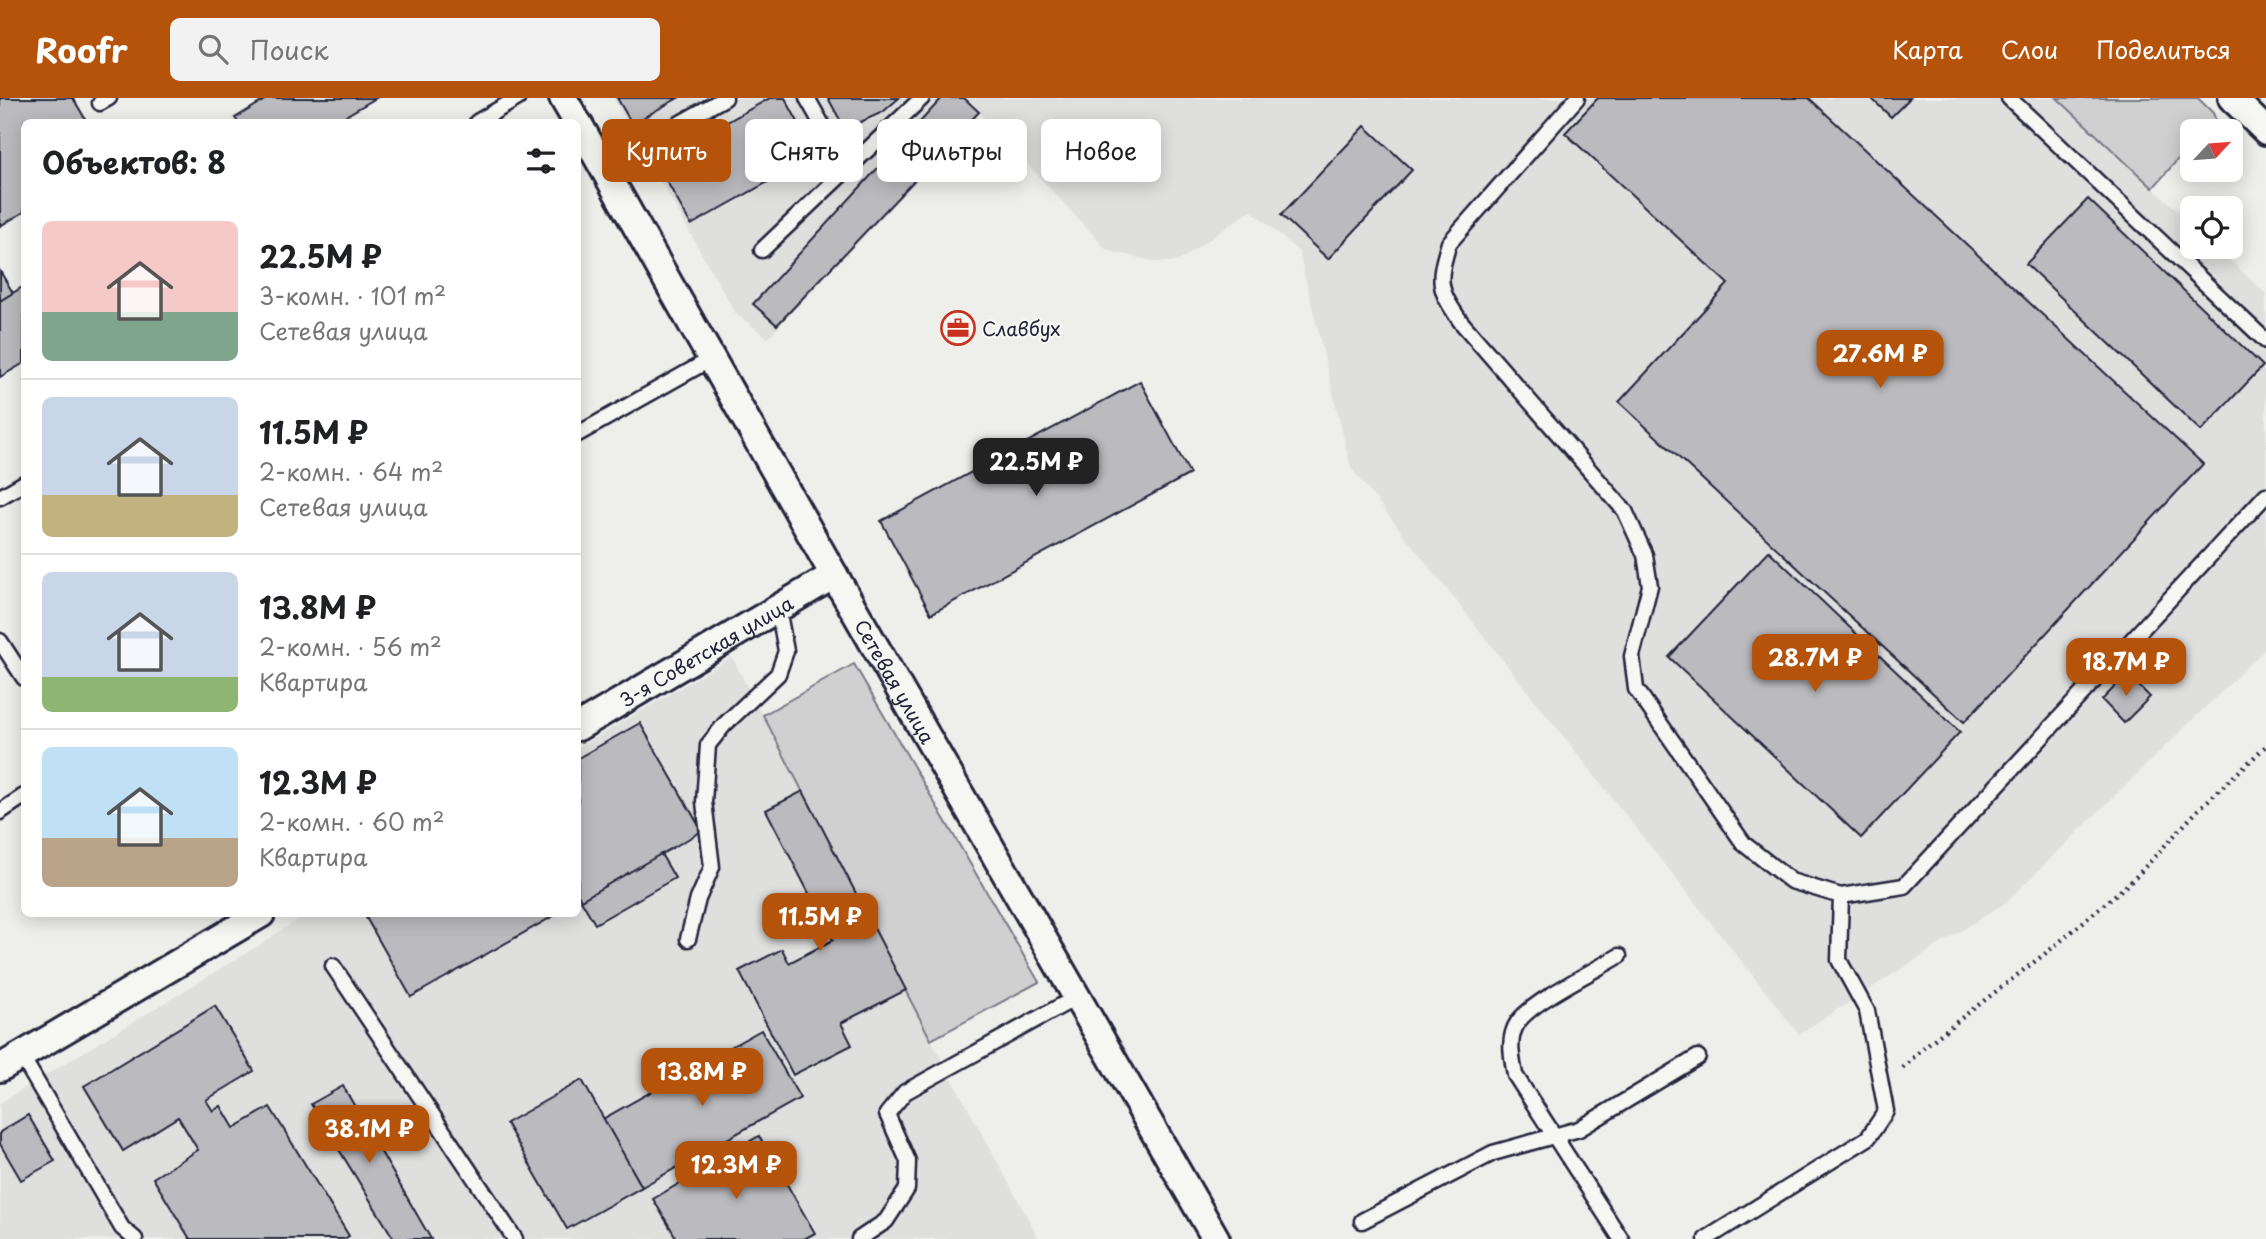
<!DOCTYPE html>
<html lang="ru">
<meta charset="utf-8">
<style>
:root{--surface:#fff;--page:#f2f2f2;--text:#202124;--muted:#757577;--line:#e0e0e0;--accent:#b45309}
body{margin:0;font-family:"Playpen Sans",sans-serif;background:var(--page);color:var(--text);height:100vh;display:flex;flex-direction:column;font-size:26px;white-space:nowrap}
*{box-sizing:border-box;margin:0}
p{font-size:23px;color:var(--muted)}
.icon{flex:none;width:38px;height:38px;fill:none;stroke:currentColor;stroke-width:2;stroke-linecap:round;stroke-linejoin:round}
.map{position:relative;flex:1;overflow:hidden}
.side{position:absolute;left:21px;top:21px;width:560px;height:798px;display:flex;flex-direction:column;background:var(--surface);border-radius:10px;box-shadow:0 4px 18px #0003}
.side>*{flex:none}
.guide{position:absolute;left:602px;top:21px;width:665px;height:63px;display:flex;gap:14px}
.needle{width:46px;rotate:64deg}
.buttons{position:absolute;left:2180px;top:21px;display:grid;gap:14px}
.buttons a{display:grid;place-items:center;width:63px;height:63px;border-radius:10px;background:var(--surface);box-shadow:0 4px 18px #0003;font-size:35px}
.price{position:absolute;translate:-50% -60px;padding:0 16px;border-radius:14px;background:var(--accent);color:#fff;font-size:23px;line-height:46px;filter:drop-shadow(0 2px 4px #0008)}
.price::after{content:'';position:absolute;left:50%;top:42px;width:21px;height:16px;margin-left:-10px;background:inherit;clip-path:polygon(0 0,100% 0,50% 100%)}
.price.active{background:#222;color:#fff}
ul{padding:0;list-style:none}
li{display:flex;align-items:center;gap:21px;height:175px;padding:0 21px}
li+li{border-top:2px solid var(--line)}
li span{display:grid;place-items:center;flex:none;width:196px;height:140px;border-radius:10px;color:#555}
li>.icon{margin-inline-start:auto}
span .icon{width:84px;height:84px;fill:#fffc;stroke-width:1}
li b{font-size:30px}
h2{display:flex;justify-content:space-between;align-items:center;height:84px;padding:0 21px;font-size:30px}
.pill{padding:0 24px;border-radius:10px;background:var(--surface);box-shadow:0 4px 18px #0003;font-size:24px;line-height:63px}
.pill.active{background:var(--accent);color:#fff}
header{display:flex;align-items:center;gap:42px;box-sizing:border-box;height:98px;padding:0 35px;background:var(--accent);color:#fff}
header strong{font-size:33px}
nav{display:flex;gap:38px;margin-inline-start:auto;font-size:24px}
.search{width:490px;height:63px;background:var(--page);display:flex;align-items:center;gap:18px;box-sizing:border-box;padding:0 24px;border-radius:10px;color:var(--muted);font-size:26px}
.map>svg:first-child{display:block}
.built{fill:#dfdfde}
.green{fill:#d0d0d1;stroke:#797986;stroke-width:2}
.building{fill:#bbbbbf;stroke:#22223b;stroke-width:2}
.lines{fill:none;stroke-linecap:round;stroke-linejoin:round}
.lane-casing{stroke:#22223b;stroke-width:19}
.street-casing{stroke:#22223b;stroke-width:32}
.path{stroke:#22223b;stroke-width:4.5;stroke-dasharray:2 5;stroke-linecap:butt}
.lane{stroke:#f6f6f2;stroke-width:14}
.street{stroke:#f6f6f2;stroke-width:26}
.labels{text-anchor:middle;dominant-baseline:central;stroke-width:5;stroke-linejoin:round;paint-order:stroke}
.poi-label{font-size:19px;fill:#22223b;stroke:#f6f6f2;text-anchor:start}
.street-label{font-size:19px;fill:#22223b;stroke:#f6f6f2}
</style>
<header>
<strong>Roofr</strong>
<div class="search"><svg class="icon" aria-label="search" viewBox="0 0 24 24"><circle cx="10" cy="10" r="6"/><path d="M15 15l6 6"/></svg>Поиск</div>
<nav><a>Карта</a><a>Слои</a><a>Поделиться</a></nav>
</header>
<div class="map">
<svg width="2266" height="1141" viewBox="0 0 2266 1141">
<rect width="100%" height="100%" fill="#eeeeeb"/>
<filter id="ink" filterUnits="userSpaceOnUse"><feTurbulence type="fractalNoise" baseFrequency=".0143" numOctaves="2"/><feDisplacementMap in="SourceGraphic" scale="14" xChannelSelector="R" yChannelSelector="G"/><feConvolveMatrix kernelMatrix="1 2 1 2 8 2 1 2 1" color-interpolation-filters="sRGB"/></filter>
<g filter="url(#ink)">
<g class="built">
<polygon points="613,0 2057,0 2193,127 2193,149 2216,149 2266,196 2266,550 2005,805 1799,936 1351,370 1299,154 1251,112 1177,164 1155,164 1107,152 980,15 768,240 736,216"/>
<polygon points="732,559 931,942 1039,1141 0,1141 0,1005 261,846 306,816 578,816 578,650"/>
</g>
<g class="green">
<polygon points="2057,0 2198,0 2213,15 2219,30 2217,33 2193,33 2193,53 2178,61 2153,90"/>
<polygon points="854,566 1039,884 931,942 763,617"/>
</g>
<g class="building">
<polygon points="0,0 73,0 87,24 24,24 24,114 0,128"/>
<polygon points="268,0 376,0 335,24 238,24 235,20"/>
<polygon points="617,0 678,0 632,26"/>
<polygon points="770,0 785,0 816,57 691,127 656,64"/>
<polygon points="828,0 899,0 883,14 845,31"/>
<polygon points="942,0 964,0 979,14 777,227 753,206"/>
<polygon points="1598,0 1809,0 2203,366 1964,624 1619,304 1728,186 1565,35"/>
<polygon points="1871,0 1910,0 1891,19"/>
<polygon points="1365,28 1412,72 1328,161 1281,117"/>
<polygon points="2088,101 2263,268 2201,333 2026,166"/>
<polygon points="0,173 13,195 0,203"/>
<polygon points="24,188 24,265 0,279 0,203"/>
<polygon points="1140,283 1190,376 931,516 881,423"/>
<polygon points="1769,453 1960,634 1861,740 1669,559"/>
<polygon points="2127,576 2150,599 2124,625 2102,602"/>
<polygon points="640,625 702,733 581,802 578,796 578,660"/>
<polygon points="803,693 906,892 841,925 852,947 793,977 739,873 782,851 789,865 833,842 766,712"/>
<polygon points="661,756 675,780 595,826 581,802"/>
<polygon points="364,816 557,816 411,899"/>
<polygon points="215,908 254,973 206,1002 213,1013 221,1008 234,1030 270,1009 349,1138 344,1141 190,1141 153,1080 198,1052 178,1019 123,1053 84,988"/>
<polygon points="761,932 800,1000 642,1089 603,1021"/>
<polygon points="582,982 642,1089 567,1131 506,1025"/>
<polygon points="343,988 431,1141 394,1141 311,1006"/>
<polygon points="28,1017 55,1063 21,1082 0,1046 0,1034"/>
<polygon points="759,1038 815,1135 804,1141 677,1141 653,1101"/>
</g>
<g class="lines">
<g class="lane-casing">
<g id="lane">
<polyline points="807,0 847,71"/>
<path d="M1577,0L1449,145C1437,184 1438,191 1461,224L1625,413L1645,457L1650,488L1632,558L1636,591L1744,746L1791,783L1841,798L1904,788L2266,397"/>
<polyline points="2009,0 2266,243"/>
<polyline points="100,5 109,0"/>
<polyline points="477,24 518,0"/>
<polyline points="650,42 725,0"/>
<polyline points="762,152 922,0"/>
<polyline points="578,336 711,261"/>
<polyline points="0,399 24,385"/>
<polyline points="0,543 24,580"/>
<polyline points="0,714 24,698"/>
<polyline points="688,841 698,801 712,769 704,704 708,647 724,627 778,576 786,553 778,510"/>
<path d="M1619,858C1596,872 1531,904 1518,924C1507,940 1512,960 1515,977L1621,1141"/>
<polyline points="333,868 515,1141"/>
<polyline points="21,957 122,1130 135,1141"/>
<polyline points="1362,1123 1493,1055 1579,1031 1698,959"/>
<polyline points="859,1141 886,1123 907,1091 908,1063 887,1016 905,994 1077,899"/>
<polyline points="1706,1141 1868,1040 1886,1013 1867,913 1839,862 1841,798"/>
</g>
</g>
<g class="street-casing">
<g id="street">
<polyline points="563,0 577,24"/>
<polyline points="2232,0 2266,33"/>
<path id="s1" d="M578,25L834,477L1216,1141"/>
<path id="s2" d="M578,629L834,477"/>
<polyline points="0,970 261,816"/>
</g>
</g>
<polyline class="path" points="1903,970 1924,949 2051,851 2133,782 2198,712 2266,648"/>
<use href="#lane" class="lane"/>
<use href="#street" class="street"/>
</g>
</g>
<defs>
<g id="office-ring" transform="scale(1.75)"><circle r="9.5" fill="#f6f6f2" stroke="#c8321e" stroke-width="1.5"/><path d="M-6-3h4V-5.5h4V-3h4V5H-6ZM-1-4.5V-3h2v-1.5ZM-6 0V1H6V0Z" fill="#c8321e"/></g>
</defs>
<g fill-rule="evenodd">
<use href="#office-ring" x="958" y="230"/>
</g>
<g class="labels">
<g class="poi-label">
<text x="982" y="230">Славбух</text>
</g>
<g class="street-label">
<text stroke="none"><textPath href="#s2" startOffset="149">3-я Советская улица</textPath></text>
<text stroke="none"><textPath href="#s1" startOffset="642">Сетевая улица</textPath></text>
</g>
</g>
</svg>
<div class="buttons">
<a><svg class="needle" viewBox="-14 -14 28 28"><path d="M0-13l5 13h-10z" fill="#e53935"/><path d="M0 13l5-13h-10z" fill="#757577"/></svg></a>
<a><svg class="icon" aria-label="locate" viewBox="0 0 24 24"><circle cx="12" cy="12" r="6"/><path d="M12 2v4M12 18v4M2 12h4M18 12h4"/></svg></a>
</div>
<b class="price" style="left:1880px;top:292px">27.6M ₽</b>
<b class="price active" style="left:1036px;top:400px">22.5M ₽</b>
<b class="price" style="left:1815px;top:596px">28.7M ₽</b>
<b class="price" style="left:2126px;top:600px">18.7M ₽</b>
<b class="price" style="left:820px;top:855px">11.5M ₽</b>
<b class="price" style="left:702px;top:1010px">13.8M ₽</b>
<b class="price" style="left:369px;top:1067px">38.1M ₽</b>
<b class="price" style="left:736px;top:1103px">12.3M ₽</b>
<div class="guide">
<a class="pill active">Купить</a>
<a class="pill">Снять</a>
<a class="pill">Фильтры</a>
<a class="pill">Новое</a>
</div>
<section class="side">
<h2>Объектов: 8<svg class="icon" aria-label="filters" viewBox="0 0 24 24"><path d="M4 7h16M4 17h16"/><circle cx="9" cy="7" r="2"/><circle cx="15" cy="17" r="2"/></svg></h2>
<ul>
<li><span style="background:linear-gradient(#f6c9c9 65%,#7fa58c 0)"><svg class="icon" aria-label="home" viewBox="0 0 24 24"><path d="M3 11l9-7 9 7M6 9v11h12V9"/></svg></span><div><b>22.5M ₽</b><p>3-комн. · 101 m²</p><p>Сетевая улица</p></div></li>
<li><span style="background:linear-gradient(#c9d6e8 70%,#c2b280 0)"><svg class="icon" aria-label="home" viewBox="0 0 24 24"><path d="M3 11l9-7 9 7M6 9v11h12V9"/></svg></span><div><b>11.5M ₽</b><p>2-комн. · 64 m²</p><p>Сетевая улица</p></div></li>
<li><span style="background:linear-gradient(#c9d6e8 75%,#8fb573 0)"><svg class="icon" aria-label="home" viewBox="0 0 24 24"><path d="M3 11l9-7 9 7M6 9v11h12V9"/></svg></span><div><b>13.8M ₽</b><p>2-комн. · 56 m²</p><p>Квартира</p></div></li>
<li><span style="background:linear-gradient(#bfe0f5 65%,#b9a48a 0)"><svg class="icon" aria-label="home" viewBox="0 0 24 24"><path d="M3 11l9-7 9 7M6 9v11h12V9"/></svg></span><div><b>12.3M ₽</b><p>2-комн. · 60 m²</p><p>Квартира</p></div></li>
</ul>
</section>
</div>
